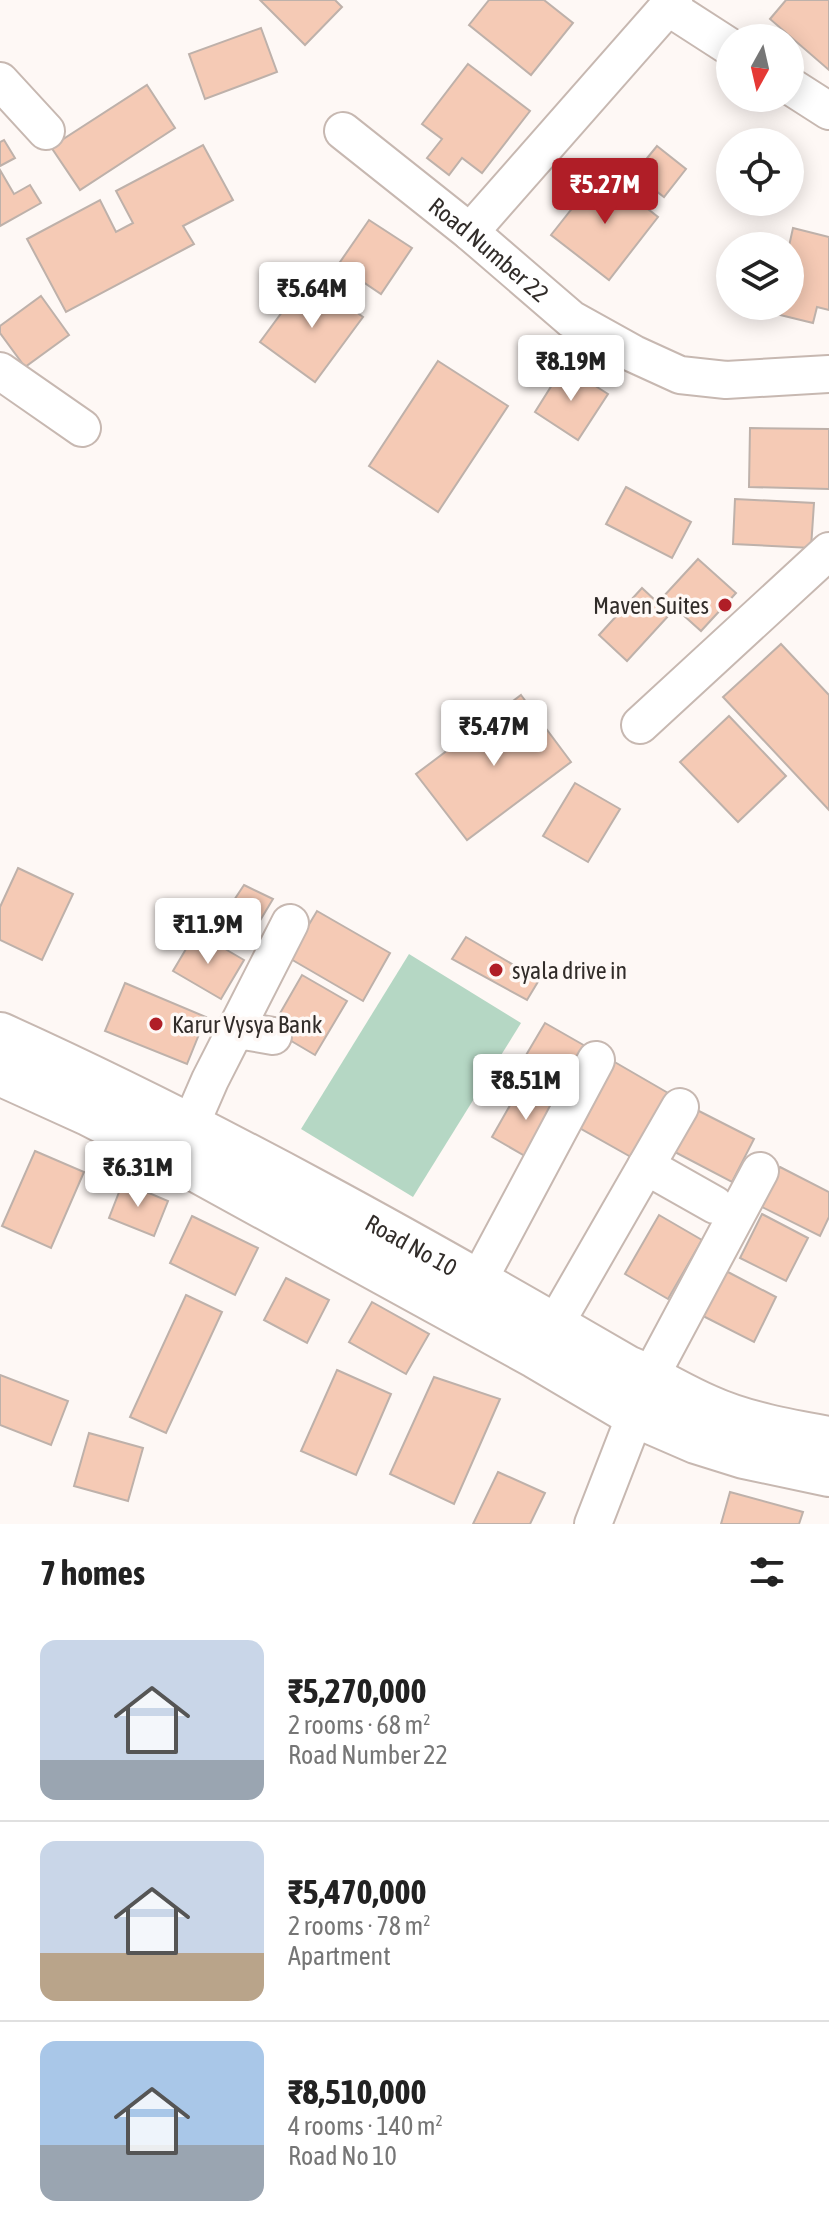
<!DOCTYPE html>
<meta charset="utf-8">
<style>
:root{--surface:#fff;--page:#f2f2f2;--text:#222;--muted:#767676;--line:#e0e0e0;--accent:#b01e27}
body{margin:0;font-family:"Asap Condensed",sans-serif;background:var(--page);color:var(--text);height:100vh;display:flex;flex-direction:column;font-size:30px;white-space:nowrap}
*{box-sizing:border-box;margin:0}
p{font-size:26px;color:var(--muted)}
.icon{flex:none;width:44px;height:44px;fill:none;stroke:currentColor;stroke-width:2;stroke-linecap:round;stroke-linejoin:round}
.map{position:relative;height:1524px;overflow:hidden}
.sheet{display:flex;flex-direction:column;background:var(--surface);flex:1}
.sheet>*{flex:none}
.needle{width:52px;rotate:188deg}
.tools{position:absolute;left:716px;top:24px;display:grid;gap:16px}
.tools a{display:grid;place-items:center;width:88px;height:88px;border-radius:50%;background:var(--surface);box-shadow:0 4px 20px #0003;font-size:40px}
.price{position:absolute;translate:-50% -68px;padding:0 18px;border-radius:8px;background:#fff;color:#222;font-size:26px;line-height:52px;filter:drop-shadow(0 2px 4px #0008)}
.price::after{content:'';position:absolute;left:50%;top:48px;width:24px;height:18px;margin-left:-12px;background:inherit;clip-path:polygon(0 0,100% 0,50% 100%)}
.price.on{background:var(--accent);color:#fff}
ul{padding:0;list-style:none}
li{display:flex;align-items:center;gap:24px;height:200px;padding:0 40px}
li+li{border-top:2px solid var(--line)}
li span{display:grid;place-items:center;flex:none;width:224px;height:160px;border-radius:16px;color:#555}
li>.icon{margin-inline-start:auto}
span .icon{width:96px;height:96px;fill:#fffc;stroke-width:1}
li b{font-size:34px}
h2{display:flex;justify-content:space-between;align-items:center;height:96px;padding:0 40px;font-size:34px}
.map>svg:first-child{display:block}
.green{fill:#b5d7c4}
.building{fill:#f5cab5;stroke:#beb1aa;stroke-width:2}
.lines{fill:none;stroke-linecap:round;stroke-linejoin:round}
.minor-casing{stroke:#c7b8b1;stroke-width:40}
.major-casing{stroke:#c7b8b1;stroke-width:48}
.minor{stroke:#fff;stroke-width:36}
.major{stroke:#fff;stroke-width:44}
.poi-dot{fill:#b01e27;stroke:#fef8f5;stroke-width:3}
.labels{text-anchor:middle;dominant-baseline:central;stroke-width:7;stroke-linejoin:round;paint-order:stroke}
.street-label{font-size:24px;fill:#312c29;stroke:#fef8f5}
.poi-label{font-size:24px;fill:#312c29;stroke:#fef8f5;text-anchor:start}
</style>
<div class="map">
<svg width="829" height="1524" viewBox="0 0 829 1524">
<rect width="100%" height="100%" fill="#fef8f5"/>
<polygon class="green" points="409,954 521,1023 413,1197 301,1129"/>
<g class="building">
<polygon points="260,0 335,0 342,7 305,45"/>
<polygon points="489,0 544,0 573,23 531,75 469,25"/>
<polygon points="786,0 829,0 829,70 770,19"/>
<polygon points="261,28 277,72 205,99 189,54"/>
<polygon points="468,64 530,111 482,173 462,158 449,175 427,158 442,139 422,124"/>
<polygon points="147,85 175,128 80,190 51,147"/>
<polygon points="4,140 15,158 0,166 0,142"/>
<polygon points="203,145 233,200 183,226 194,244 66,312 27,239 100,200 116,232 133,223 116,191"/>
<polygon points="657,146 686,169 664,197 634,174"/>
<polygon points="0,170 14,194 30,185 41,203 0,226"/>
<polygon points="601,172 658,217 609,280 551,235"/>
<polygon points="369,220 412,248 381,294 338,265"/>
<polygon points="793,228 829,237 829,310 817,307 813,323 772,313 774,306 790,306 789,246"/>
<polygon points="308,277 363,317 315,382 260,342"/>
<polygon points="41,296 69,335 25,367 0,333 0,326"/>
<polygon points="438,361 508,406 438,512 369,466"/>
<polygon points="564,366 608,394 578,440 535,412"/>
<polygon points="750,428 829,429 829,489 749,487"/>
<polygon points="626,487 691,522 672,558 606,524"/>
<polygon points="735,499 814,503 811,548 733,544"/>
<polygon points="698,559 736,593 701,631 663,597"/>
<polygon points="642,588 670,614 627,661 599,635"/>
<polygon points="781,644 829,695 829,810 723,697"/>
<polygon points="521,695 571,762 467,840 416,774"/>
<polygon points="729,716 786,776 738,822 680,762"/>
<polygon points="575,783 620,809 588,862 543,836"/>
<polygon points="18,868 73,894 42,960 0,940 0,907"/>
<polygon points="244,885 273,899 249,939 219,923"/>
<polygon points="317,911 390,953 363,1001 289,958"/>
<polygon points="196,932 244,960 221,999 173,971"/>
<polygon points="466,937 539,980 527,1000 452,959"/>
<polygon points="302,975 347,1001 315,1055 271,1029"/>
<polygon points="125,983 206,1017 187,1064 105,1031"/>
<polygon points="545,1023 594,1051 571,1090 522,1062"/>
<polygon points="606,1057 675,1097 638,1161 569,1122"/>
<polygon points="521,1086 559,1107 530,1159 492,1137"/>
<polygon points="693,1108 754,1139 732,1182 671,1150"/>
<polygon points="35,1151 84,1172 51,1248 2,1226"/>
<polygon points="780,1167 829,1192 829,1217 820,1236 760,1206"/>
<polygon points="123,1182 168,1201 154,1236 109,1218"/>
<polygon points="762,1214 808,1238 786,1281 740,1258"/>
<polygon points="659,1215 702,1240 668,1299 625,1274"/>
<polygon points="192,1216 258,1248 235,1295 170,1263"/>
<polygon points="726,1271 776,1297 754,1342 703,1316"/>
<polygon points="286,1278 329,1300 307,1343 264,1320"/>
<polygon points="186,1295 222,1312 166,1433 130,1417"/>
<polygon points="372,1302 429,1334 406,1374 349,1342"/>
<polygon points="337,1370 391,1394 356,1475 301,1451"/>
<polygon points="0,1375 68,1401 51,1445 0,1425"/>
<polygon points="434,1377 500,1399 454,1504 390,1474"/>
<polygon points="89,1433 143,1448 128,1501 74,1486"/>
<polygon points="498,1472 545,1493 530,1524 473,1524"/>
<polygon points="730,1492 803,1512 799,1524 721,1524"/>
</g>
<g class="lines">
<g class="minor-casing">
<g id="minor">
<polyline points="668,7 730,47"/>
<polyline points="0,81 46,131"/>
<polyline points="790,86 829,111"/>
<path id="s1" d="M343,131L470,232L571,319L634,354L680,375L726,380L829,374"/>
<polyline points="470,232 674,0"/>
<polyline points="0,371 82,428"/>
<polyline points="640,725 829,551"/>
<polyline points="233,1035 244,1031 273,1036"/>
<polyline points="190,1126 210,1080 290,923"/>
<polyline points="646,1166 715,1205"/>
<polyline points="477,1283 596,1060"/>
<polyline points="554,1326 680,1107"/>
<polyline points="593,1524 650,1377 760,1171"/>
</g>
</g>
<g class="major-casing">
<g id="major">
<path id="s2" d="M0,1035C215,1132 423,1249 627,1368C655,1379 679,1395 707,1407C744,1424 789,1432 829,1439"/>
<polyline points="0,1073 88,1113 174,1157 536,1356 636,1415 696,1441 744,1456 829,1474"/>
</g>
</g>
<use href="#minor" class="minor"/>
<use href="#major" class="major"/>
</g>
<g class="poi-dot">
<circle cx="725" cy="605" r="8"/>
<circle cx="496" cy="970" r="8"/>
<circle cx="156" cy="1024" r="8"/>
</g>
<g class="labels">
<g class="street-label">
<text stroke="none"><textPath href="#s1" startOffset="188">Road Number 22</textPath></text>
<text stroke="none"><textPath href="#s2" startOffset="462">Road No 10</textPath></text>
</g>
<g class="poi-label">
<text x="709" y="605" text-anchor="end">Maven Suites</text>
<text x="512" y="970">syala drive in</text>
<text x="172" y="1024">Karur Vysya Bank</text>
</g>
</g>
</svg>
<div class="tools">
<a><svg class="needle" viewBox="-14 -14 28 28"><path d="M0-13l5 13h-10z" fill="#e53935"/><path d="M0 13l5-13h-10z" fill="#767676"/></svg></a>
<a><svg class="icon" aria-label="locate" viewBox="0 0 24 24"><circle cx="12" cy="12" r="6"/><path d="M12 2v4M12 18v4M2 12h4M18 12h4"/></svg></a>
<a><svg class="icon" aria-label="layers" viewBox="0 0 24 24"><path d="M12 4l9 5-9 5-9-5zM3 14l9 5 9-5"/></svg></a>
</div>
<b class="price on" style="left:605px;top:226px">₹5.27M</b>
<b class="price" style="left:312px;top:330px">₹5.64M</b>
<b class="price" style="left:571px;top:403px">₹8.19M</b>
<b class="price" style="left:494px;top:768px">₹5.47M</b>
<b class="price" style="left:208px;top:966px">₹11.9M</b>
<b class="price" style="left:526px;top:1122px">₹8.51M</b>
<b class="price" style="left:138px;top:1209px">₹6.31M</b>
</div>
<section class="sheet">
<h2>7 homes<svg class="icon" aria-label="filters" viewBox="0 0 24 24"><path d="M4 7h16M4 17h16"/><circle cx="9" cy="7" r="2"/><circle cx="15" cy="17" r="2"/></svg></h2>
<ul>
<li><span style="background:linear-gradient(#c9d6e8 75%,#9aa5b1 0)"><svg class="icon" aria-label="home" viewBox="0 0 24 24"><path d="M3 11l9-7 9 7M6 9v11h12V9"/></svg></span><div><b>₹5,270,000</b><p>2 rooms · 68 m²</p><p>Road Number 22</p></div></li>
<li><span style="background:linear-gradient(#c9d6e8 70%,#b9a48a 0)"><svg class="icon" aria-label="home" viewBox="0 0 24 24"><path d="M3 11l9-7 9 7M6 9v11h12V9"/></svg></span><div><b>₹5,470,000</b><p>2 rooms · 78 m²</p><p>Apartment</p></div></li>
<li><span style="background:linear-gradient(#a9c7e8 65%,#9aa5b1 0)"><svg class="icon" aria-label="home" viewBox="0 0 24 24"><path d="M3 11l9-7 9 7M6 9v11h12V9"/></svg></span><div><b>₹8,510,000</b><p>4 rooms · 140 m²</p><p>Road No 10</p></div></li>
</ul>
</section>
